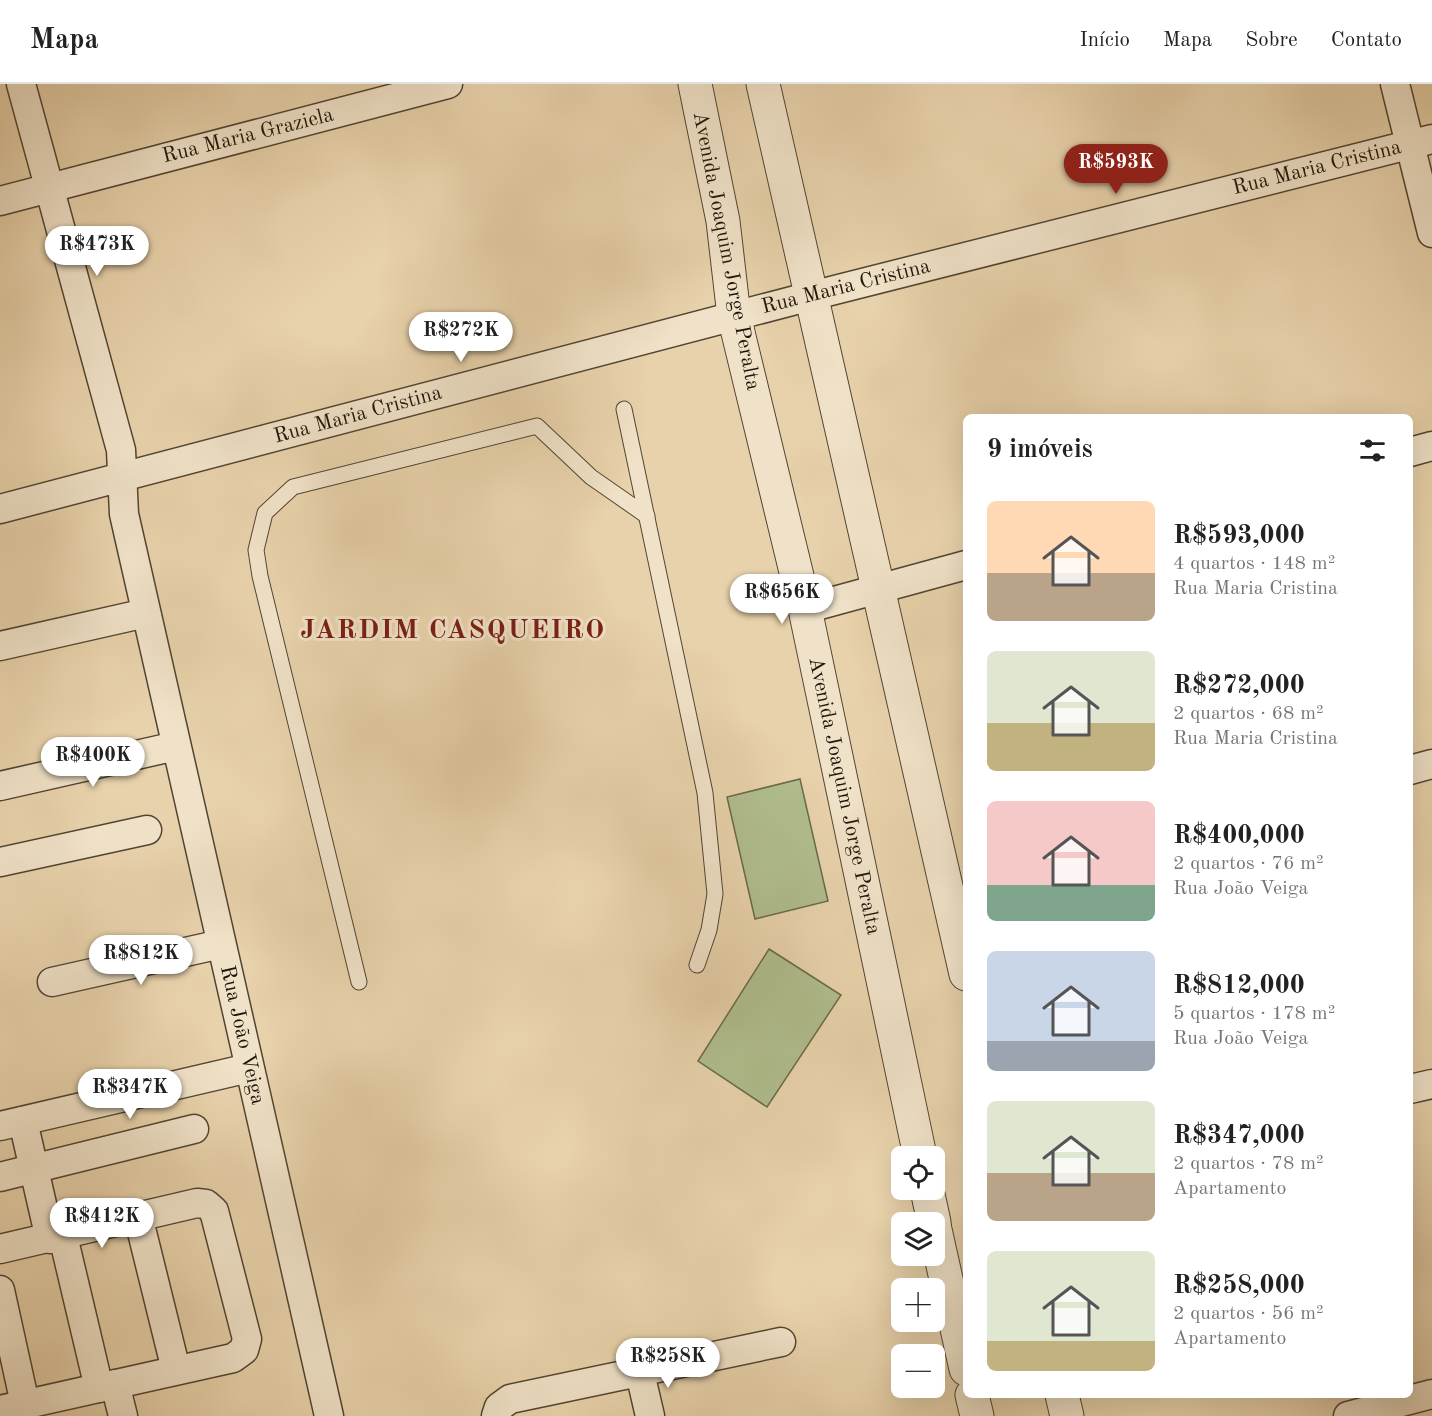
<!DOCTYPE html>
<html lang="pt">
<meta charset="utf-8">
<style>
:root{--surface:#fff;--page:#f6f6f6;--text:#222;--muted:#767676;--line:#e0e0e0;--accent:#8f2418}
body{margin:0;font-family:"Old Standard TT",serif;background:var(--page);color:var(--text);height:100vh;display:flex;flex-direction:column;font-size:22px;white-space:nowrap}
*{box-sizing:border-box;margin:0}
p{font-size:20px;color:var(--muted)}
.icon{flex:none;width:33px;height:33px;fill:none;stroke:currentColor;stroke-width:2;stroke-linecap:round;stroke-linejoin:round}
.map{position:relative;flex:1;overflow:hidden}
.side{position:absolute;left:963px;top:330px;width:450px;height:984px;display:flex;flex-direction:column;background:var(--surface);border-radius:9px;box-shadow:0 6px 24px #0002}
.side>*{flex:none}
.fabs{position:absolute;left:891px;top:1062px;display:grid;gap:12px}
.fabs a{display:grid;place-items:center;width:54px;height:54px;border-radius:9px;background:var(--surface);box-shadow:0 6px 24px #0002;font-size:30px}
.price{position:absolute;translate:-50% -51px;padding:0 14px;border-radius:21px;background:#fff;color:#222;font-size:20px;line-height:39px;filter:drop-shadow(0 2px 3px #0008)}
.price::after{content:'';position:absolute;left:50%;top:36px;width:18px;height:14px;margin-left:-9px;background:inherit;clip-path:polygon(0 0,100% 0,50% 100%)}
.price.current{background:var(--accent);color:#fff}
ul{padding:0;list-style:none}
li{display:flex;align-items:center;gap:18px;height:150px;padding:0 24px}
li span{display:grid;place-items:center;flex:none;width:168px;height:120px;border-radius:9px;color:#555}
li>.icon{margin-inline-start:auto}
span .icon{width:72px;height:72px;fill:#fffc;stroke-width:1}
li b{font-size:26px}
h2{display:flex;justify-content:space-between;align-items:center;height:72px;padding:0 24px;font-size:26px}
header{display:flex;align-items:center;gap:36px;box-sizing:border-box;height:84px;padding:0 30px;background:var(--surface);border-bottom:2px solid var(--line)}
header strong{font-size:28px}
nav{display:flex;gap:33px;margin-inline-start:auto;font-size:21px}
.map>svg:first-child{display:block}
.green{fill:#b0bd8d;stroke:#686a4c;stroke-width:1.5}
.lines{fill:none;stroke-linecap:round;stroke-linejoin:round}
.service-casing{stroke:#514532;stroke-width:17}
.minor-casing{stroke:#514532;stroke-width:31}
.tertiary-casing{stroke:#514532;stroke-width:35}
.service{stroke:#f0e2c8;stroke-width:15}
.minor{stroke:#f0e2c8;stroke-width:28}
.tertiary{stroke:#f0e2c8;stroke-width:33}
.labels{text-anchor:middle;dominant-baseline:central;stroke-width:6;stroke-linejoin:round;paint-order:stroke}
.street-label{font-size:21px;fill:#1f160a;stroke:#f0e2c8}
.district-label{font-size:27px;font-weight:bold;letter-spacing:1.5px;fill:#7a1f14;stroke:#f0e2c8}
</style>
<header>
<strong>Mapa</strong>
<nav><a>Início</a><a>Mapa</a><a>Sobre</a><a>Contato</a></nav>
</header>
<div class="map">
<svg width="1432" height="1332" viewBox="0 0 1432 1332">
<rect width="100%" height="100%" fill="#e8d2ab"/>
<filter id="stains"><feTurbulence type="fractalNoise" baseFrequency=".00333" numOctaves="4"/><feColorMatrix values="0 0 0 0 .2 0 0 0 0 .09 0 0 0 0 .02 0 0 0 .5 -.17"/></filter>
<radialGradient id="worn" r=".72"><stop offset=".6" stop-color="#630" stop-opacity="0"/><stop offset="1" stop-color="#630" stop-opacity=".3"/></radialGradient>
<g class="green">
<polygon points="800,695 828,817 755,835 727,713"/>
<polygon points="769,865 841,911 767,1023 698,977"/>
</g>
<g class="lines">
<g class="service-casing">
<g id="service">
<polyline points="624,325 705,709 715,810 709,846 697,881"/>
<polyline points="359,898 260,492 256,466 265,429 293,403 537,342 591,393 647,432"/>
</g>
</g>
<g class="minor-casing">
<g id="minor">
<polyline points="21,0 121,366 124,430 329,1332"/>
<polyline points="1395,0 1432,149"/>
<polyline points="0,117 448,0"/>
<polyline points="1410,368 1432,362"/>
<polyline points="0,425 811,212 1432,55"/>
<polyline points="805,525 966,481"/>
<polyline points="0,562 146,529"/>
<polyline points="1410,686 1432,680"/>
<polyline points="0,702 176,662"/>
<polyline points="0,778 147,746"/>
<polyline points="52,898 221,860"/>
<polyline points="1410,1005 1432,1000"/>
<polyline points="23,1037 50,1155"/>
<polyline points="0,1042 249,984"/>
<polyline points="0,1093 194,1045"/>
<polyline points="138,1132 176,1286"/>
<polyline points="63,1152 99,1304"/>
<polyline points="0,1165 197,1119 206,1120 214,1127 247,1255 244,1266 233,1274 0,1326"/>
<polyline points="0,1206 25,1320"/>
<polyline points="640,1289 650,1332"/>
<polyline points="115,1300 123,1332"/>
<polyline points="496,1332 499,1323 510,1315 781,1258"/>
<polyline points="1348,1332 1432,1310"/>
</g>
</g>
<g class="tertiary-casing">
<g id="tertiary">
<polyline points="695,0 723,137 734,232 805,525 920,1072"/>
<polyline points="763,0 966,890"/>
<polyline points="927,1106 934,1138"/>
<polyline points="934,1141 966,1285"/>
<polyline points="972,1311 977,1332"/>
<polyline points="1062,1311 1067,1332"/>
</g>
</g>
<use href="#service" class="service"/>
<use href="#minor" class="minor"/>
<use href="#tertiary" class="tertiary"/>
</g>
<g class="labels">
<g class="street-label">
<text transform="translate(248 52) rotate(-14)">Rua Maria Graziela</text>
<text transform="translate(1317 84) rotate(-14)">Rua Maria Cristina</text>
<text transform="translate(726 167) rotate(79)">Avenida Joaquim Jorge Peralta</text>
<text transform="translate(846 203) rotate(-14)">Rua Maria Cristina</text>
<text transform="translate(358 331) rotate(-15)">Rua Maria Cristina</text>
<text transform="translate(844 712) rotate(78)">Avenida Joaquim Jorge Peralta</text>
<text transform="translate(242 951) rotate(77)">Rua João Veiga</text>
</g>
<g class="district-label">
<text x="453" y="546">JARDIM CASQUEIRO</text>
</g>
</g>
<rect width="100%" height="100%" filter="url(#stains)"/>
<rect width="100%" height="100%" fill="url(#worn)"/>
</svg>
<div class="fabs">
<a><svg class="icon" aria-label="locate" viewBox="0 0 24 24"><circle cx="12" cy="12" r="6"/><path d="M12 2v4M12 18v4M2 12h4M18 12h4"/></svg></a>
<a><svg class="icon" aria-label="layers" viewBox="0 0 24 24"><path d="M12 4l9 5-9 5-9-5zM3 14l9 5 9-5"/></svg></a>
<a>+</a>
<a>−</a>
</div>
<b class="price current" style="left:1116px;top:111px">R$593K</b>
<b class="price" style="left:97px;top:193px">R$473K</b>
<b class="price" style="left:461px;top:279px">R$272K</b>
<b class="price" style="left:782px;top:541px">R$656K</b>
<b class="price" style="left:93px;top:704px">R$400K</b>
<b class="price" style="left:141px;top:902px">R$812K</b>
<b class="price" style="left:130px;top:1036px">R$347K</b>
<b class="price" style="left:102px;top:1165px">R$412K</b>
<b class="price" style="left:668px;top:1305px">R$258K</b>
<section class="side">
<h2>9 imóveis<svg class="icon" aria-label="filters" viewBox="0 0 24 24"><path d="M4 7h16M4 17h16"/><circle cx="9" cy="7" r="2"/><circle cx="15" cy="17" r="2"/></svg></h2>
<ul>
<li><span style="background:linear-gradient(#ffd9b3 60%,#b9a48a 0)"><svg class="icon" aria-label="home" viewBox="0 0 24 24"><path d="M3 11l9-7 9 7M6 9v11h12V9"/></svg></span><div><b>R$593,000</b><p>4 quartos · 148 m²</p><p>Rua Maria Cristina</p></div></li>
<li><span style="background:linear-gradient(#dfe7d0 60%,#c2b280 0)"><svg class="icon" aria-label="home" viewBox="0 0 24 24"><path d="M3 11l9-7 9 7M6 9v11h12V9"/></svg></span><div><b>R$272,000</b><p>2 quartos · 68 m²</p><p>Rua Maria Cristina</p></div></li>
<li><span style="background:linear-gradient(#f6c9c9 70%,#7fa58c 0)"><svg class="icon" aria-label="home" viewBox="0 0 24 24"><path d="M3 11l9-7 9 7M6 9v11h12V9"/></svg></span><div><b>R$400,000</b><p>2 quartos · 76 m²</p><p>Rua João Veiga</p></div></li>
<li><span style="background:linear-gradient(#c9d6e8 75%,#9aa5b1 0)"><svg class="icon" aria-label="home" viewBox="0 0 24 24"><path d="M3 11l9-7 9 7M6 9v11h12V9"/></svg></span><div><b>R$812,000</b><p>5 quartos · 178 m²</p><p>Rua João Veiga</p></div></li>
<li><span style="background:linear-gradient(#dfe7d0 60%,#b9a48a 0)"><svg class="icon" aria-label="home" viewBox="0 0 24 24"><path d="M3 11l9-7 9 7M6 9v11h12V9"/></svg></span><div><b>R$347,000</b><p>2 quartos · 78 m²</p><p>Apartamento</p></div></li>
<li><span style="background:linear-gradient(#dfe7d0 75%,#c2b280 0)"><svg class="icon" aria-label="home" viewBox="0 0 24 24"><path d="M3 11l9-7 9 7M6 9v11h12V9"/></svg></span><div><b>R$258,000</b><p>2 quartos · 56 m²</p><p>Apartamento</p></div></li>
</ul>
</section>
</div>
